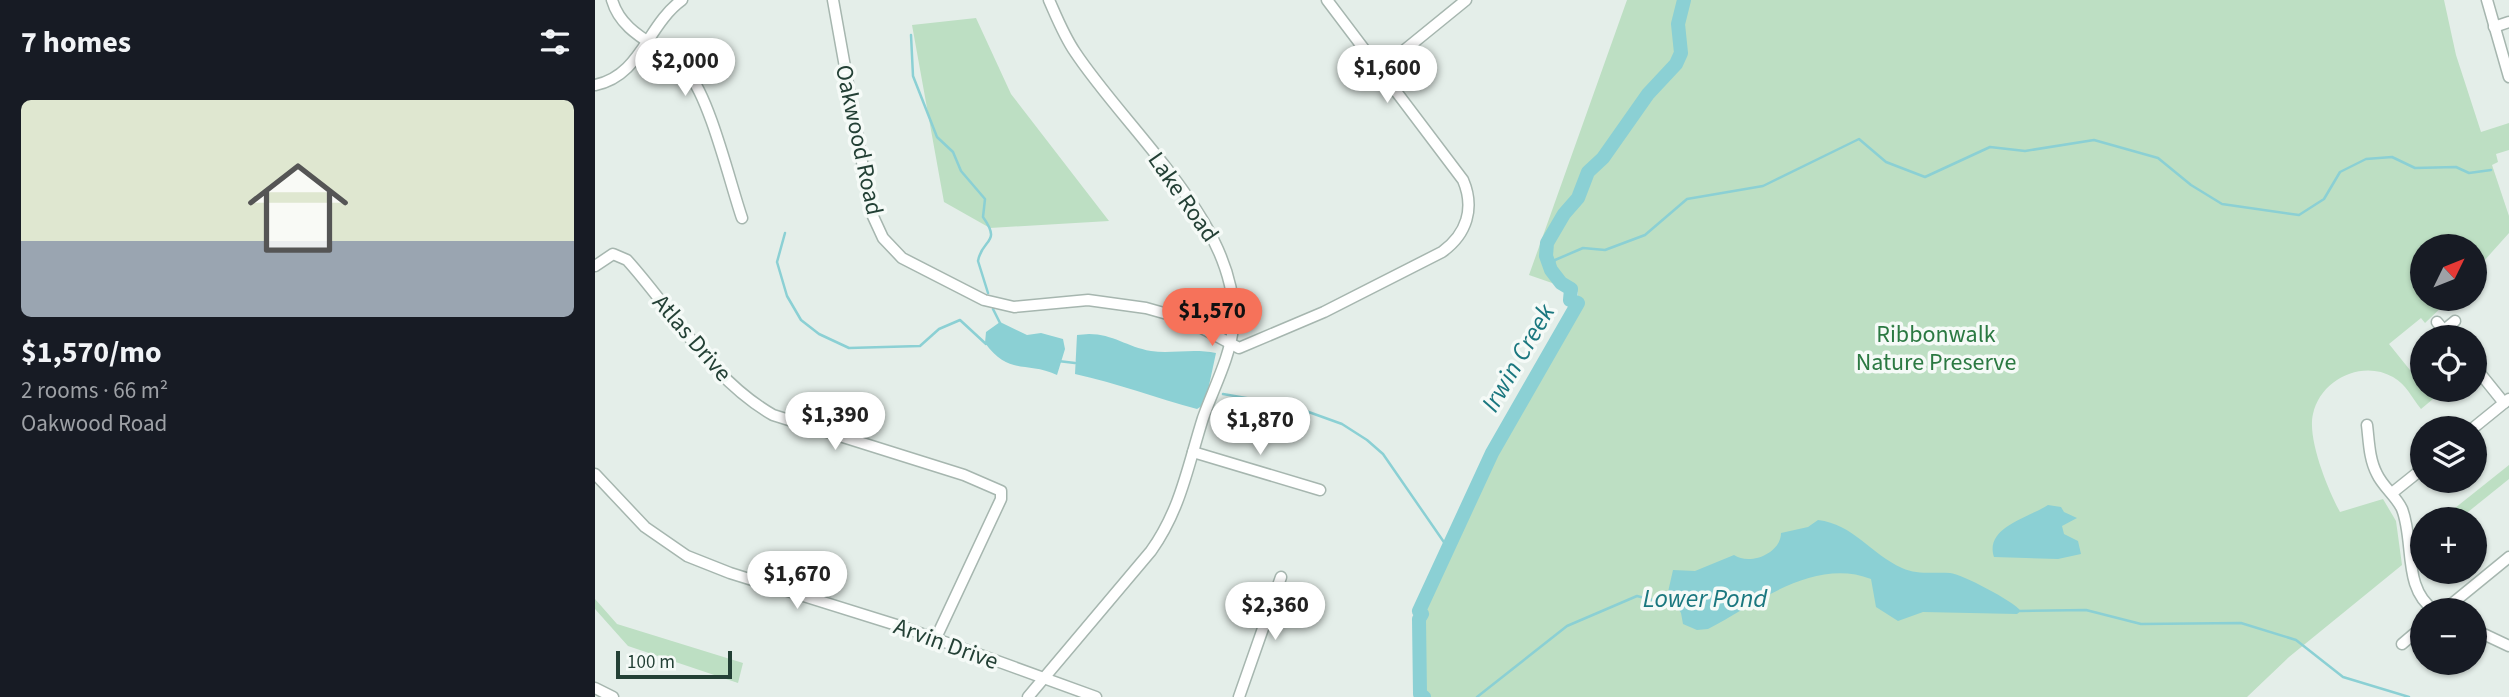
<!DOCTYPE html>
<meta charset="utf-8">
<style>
:root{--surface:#171b24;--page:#242831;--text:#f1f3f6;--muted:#9ea1a6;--accent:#f6725a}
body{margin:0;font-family:"Source Sans 3",sans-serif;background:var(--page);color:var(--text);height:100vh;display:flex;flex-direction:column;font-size:26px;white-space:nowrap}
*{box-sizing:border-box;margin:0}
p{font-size:23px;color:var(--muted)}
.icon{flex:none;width:38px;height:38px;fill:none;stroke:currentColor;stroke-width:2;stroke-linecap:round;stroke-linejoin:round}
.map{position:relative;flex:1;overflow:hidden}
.sheet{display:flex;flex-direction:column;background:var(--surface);width:595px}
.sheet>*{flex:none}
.needle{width:46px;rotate:47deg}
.fabs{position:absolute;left:1815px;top:234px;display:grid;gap:14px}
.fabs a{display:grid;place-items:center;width:77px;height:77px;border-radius:50%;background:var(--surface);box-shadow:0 2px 5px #0004;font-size:35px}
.scale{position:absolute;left:21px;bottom:18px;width:116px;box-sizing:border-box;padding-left:7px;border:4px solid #234035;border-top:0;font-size:19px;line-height:24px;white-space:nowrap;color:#234035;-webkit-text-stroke:5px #f5faf7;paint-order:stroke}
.price{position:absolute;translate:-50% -60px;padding:0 16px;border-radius:24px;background:#fff;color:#222;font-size:23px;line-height:46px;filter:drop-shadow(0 2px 4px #0008)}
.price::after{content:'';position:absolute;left:50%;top:42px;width:21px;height:16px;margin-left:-10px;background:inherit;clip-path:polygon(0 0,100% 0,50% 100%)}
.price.on{background:var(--accent);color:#111}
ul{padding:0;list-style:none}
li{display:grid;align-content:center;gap:14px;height:371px;padding:0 21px}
li span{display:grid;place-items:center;height:217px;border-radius:10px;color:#555}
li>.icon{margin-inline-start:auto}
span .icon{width:126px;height:126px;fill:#fffc;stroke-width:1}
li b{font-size:30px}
h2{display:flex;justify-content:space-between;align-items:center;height:84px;padding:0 21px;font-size:30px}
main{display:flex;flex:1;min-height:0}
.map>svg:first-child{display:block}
.green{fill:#bddfc3}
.water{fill:#8bd0d4}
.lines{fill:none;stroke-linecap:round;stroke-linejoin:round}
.stream{stroke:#8bd0d4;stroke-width:2.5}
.river{stroke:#8bd0d4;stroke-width:14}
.minor-casing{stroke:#a6b6af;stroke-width:13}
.minor{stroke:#fff;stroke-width:10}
.labels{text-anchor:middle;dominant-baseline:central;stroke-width:7;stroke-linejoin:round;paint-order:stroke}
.street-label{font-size:24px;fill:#234035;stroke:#f5faf7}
.park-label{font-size:24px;fill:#2b7942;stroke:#f5faf7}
.water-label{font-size:26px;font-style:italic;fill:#1a777f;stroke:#f5faf7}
</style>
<main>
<section class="sheet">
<h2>7 homes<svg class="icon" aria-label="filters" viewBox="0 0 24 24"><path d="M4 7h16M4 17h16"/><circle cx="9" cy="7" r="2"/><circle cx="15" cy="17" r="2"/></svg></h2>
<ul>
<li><span style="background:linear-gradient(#dfe7d0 65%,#9aa5b1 0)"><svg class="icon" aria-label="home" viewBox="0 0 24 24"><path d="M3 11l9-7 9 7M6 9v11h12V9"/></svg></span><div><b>$1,570/mo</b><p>2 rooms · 66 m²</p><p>Oakwood Road</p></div></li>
</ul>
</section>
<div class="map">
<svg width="1914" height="697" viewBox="0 0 1914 697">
<rect width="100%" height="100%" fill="#e4eee9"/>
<g class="green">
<path d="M1032,0H1849L1861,55L1886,132L1914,123V150L1901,154L1903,162L1897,165L1914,216V233L1880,271V247H1827V299H1855L1830,323L1826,318L1794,344L1827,385V390L1838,399L1826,409C1816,397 1812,385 1798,377C1767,359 1725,380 1718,414C1712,439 1733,490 1745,512L1788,499L1801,521L1807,565L1694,657L1652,697H829L825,694L824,619L827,614L824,611L897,453L983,303V292L934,275Z"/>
<polygon points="381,18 416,94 514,221 395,228 349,202 317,25"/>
<polygon points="1914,465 1914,479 1863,520 1845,520"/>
<polygon points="0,599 22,624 148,663 143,683 33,646 0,609"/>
</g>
<g class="water">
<path d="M405,322L432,335L446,333L468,339L470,349L462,375C432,361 414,376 390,343L391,332Z"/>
<path d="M494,334C518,334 532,347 556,351C577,354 598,348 621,353L610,404L602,409C561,398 522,383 480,374L482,335Z"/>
<path d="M1453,505L1466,507L1469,512L1482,518L1467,526L1469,534L1483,541L1486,554L1463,559L1399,557C1389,527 1435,517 1453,505Z"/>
<path d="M1223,520C1258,524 1276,554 1307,568C1322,575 1339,572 1355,573C1367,574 1418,601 1426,611L1422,614L1328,612L1303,621L1281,607L1276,579C1219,557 1161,604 1113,629L1102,630L1088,624L1086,613L1073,592L1078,570L1100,571L1139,555C1155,566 1186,553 1186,533L1213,527Z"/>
</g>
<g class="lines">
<g class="stream">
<path d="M316,35L318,76L342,137L358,152L366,171L390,199L388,217C407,244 387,238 383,261L393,293"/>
<polyline points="190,233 182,262 192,296 206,320 224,334 254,348 325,346 344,329 365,320 391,344"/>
<polyline points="956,270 960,260 988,248 1010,250 1050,235 1092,199 1168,186 1264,139 1291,162 1330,177 1395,147 1430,151 1499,140 1563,158 1596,185 1627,204 1704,215 1729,199 1745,172 1771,159 1797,157 1820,168 1861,167 1874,173 1896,170"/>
<polyline points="398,309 405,323"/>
<polyline points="463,361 480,363"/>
<polyline points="628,394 697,406 747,424 772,440 788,454 853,548"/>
<polyline points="1425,611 1491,610 1546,624 1646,623 1701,640 1748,677 1814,697"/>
<polyline points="882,697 972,626 1042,596 1081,606"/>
</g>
<polyline class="river" points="829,697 825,694 824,619 827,614 824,611 897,453 983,303 975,300 976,289 966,283 956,270 951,256 952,243 969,214 983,198 993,172 1008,158 1053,94 1081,64 1086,53 1083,24 1089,0"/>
<g class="minor-casing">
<g id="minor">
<path d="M17,0C28,38 70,45 93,73C115,99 135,183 147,218"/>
<path d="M238,0L276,212L288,238L307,258L389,300L419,307L493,300L551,308L590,319L644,348L729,312L847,252C872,234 880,208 868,180L732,0"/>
<polyline points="1892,0 1914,77"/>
<polyline points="1899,27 1914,22"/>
<polyline points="785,70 871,0"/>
<path d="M0,85C46,76 52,25 87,0"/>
<path d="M0,266L18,254L32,260C80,313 115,379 178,415L369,475L406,491V499L340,640"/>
<polyline points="1842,322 1855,338"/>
<polyline points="1849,330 1860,321"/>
<polyline points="1880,367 1909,403"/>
<path d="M1772,425C1774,441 1774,459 1782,474C1788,487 1801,496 1807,509C1820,542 1807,589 1840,611"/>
<polyline points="1877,429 1914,399"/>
<polyline points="598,452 725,490"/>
<polyline points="0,474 50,527 92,556 135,573 311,628 501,697"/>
<polyline points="1797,493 1827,469"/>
<polyline points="1848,611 1914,557"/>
<polyline points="1880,630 1914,646"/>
<polyline points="1807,644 1827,627"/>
<polyline points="0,688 18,697"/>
<path d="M433,697L556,551C586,509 593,465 608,418C618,389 635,358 638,327C648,229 532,131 480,52C469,36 462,18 454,0"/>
<polyline points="644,697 686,577"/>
</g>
</g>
<use href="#minor" class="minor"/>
</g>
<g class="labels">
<g class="street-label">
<text transform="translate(264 140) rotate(78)">Oakwood Road</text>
<text transform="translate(588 197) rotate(55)">Lake Road</text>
<text transform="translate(97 338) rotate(49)">Atlas Drive</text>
<text transform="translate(351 644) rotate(20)">Arvin Drive</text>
</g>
<g class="park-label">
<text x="1341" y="334">Ribbonwalk<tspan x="1341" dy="28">Nature Preserve</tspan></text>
</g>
<g class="water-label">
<text transform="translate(923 358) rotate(-60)">Irwin Creek</text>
<text x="1110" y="598">Lower Pond</text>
</g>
</g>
</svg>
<div class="fabs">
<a><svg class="needle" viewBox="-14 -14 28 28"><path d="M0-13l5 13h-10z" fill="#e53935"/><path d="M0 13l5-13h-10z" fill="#9ea1a6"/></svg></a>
<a><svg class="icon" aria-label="locate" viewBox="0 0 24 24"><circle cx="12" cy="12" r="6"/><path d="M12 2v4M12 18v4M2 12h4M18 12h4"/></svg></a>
<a><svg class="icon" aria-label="layers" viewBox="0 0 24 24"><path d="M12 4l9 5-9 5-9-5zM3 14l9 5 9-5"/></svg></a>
<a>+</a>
<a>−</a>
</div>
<div class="scale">100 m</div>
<b class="price" style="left:90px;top:98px">$2,000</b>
<b class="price" style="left:792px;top:105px">$1,600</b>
<b class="price on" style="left:617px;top:348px">$1,570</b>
<b class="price" style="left:240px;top:452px">$1,390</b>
<b class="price" style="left:665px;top:457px">$1,870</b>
<b class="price" style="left:202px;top:611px">$1,670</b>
<b class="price" style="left:680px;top:642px">$2,360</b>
</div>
</main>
